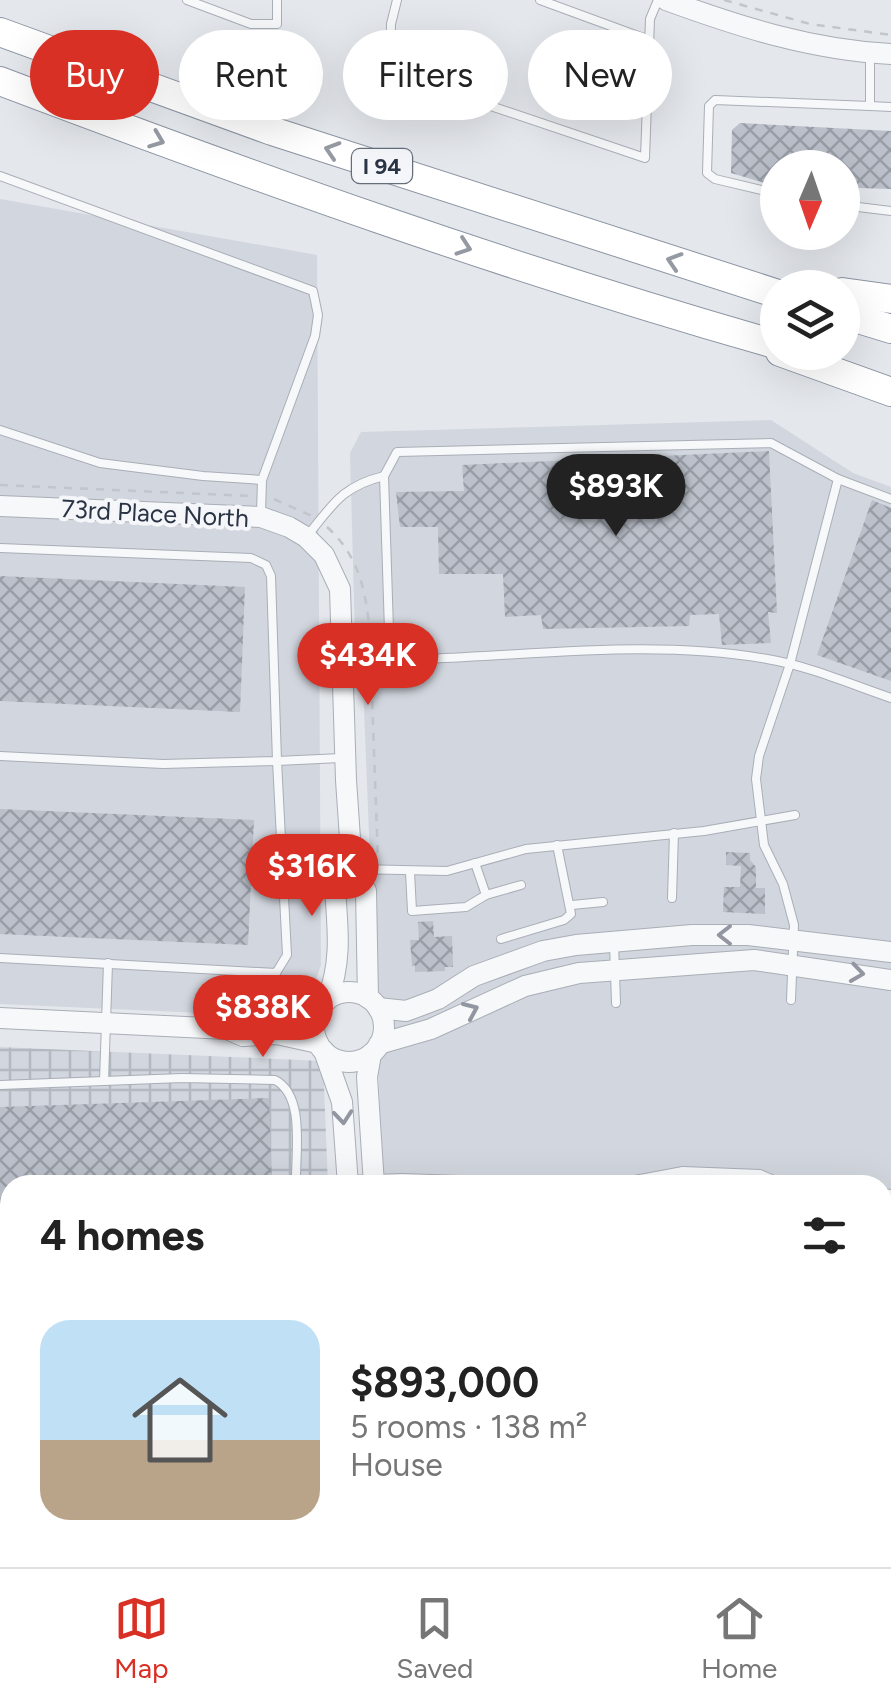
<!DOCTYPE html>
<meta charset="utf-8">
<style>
:root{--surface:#fff;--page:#f6f6f6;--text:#222;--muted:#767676;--line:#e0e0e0;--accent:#d93025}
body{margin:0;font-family:Figtree,sans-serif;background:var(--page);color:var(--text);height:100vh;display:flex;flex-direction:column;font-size:38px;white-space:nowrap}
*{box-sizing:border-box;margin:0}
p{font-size:32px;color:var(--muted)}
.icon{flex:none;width:55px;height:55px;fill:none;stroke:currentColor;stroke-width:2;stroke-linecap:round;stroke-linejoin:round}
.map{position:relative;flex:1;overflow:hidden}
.side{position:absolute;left:0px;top:1175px;width:892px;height:392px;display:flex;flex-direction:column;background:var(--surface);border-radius:30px 30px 0 0;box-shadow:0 10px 40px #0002}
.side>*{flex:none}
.hud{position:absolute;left:30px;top:30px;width:832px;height:90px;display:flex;gap:20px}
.needle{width:65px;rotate:182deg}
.fabs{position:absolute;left:760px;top:150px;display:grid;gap:20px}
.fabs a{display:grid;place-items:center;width:100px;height:100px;border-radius:50%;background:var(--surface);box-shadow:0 10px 40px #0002;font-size:50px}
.price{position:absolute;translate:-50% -85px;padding:0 22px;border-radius:35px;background:var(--accent);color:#fff;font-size:32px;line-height:65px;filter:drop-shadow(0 2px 5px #0008)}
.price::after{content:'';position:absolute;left:50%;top:60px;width:30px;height:22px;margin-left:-15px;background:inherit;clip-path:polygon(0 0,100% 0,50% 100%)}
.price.selected{background:#222;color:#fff}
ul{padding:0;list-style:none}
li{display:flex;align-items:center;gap:30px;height:250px;padding:0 40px}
li span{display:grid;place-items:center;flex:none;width:280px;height:200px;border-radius:30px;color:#555}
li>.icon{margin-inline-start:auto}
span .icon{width:120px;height:120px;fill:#fffc;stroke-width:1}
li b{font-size:42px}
h2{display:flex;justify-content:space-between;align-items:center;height:120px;padding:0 40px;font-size:42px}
.chip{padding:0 35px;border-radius:45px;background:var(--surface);box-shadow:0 10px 40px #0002;font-size:35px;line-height:90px}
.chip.selected{background:var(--accent);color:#fff}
.tabs{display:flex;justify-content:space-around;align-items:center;height:140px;border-top:2px solid var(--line);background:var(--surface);font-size:28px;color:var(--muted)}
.tabs a{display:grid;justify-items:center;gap:5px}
.tabs .selected{color:var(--accent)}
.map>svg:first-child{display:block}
.built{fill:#d2d6de}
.industrial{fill:url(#industrial-grid)}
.building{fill:url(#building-cross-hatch)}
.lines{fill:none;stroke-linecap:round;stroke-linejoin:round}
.service-casing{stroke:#a9aeb7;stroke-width:10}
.tertiary-casing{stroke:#a9aeb7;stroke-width:22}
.secondary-casing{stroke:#a9aeb7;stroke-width:25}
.motorway-casing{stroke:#8b94a3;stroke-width:30}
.path{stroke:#c2c5cb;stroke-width:2.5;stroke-dasharray:8 8;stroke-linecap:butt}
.service{stroke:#f7f8fa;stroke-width:8}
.tertiary{stroke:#f7f8fa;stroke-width:20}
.secondary{stroke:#fff;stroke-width:22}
.motorway{stroke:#fff;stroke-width:28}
.oneway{stroke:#959aa2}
.oneway2{stroke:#9196a0}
.labels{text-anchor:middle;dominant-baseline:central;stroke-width:8;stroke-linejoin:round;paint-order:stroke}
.shield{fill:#f4f6f9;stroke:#676e7b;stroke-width:2.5}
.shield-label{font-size:22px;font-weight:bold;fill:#2b3445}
.street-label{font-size:25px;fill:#2b3445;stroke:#f4f6f9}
</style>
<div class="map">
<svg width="891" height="1567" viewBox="0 0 891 1567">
<defs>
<pattern id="industrial-grid" width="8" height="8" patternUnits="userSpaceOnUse" patternTransform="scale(2.5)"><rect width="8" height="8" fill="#d2d6de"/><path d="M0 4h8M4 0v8" fill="none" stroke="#b4b8c0"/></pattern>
<pattern id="building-cross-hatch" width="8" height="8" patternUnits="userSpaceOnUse" patternTransform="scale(2.5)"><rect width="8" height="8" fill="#bbc0ca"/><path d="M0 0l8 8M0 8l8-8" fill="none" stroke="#989da6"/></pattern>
</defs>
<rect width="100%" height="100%" fill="#e4e7ec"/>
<g class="built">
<polygon points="0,199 317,255 321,965 314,986 291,1010 247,1015 0,1004"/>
<polygon points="771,420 853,473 891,487 891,1567 801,1558 882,1558 882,1185 383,1185 363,683 355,636 350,453 361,432"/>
</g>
<polygon class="industrial" points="0,1047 323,1061 328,1185 10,1185 10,1539 0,1540"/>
<g class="building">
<polygon points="740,123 891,131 891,189 859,188 859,198 842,197 842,168 778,168 778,187 731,173 732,130"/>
<polygon points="769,451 777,613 768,612 771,643 722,645 719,614 690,615 689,626 543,629 541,615 505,617 503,574 439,574 438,527 400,527 396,492 464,491 462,465"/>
<polygon points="872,500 891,508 891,681 817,655"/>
<polygon points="0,576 245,587 240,712 0,701"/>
<polygon points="0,809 254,820 248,945 0,934"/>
<polygon points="726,852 750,853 750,860 756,867 756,888 765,888 765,914 723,912 724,887 740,887 741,866 726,865"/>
<polygon points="433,921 434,937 452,936 453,967 445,967 445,971 415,972 415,965 412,966 410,940 419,940 418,922"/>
<polygon points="269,1098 272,1185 10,1185 10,1239 0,1240 0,1107"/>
<polygon points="10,1345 10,1476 0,1476 0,1346"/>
</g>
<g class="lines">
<g class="service-casing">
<g id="service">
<polyline points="187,0 251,24 277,24 277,0"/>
<polyline points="397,0 391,24 390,72 645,158 650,19 658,0"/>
<polyline points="540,0 649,40"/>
<polyline points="870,57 870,106 891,107"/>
<polyline points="0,176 313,291 318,315 315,336 262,480 261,513"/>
<polyline points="778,194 715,179 707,173 709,106 715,100 870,106"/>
<polyline points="842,205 891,211"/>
<polyline points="0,430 100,463 203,476 262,480"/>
<path d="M308,535C333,504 343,486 384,476"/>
<polyline points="0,548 251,558 266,565 271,576 277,761 163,764 0,756"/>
<path d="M346,659C486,664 627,635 767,659C809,666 850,684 891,698"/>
<polyline points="390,661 384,476 397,452 771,443 838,479 891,499"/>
<polyline points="475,863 486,895"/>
<polyline points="356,869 447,871 526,849 704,831 795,815"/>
<polyline points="410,872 412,911 466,907 486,895 521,885"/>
<polyline points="672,898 674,833"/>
<polyline points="572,905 603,902"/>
<polyline points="501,939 564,920 571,914 557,845"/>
<polyline points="614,943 616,1003"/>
<polyline points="0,958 276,973 287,955 277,761 341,758"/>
<polyline points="791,1000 794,925 783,884 764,845 756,779 759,756 790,664 838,479"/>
<polyline points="104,1081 108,963"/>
<path d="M0,1085L182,1078L275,1080C306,1096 295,1154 296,1185"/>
<polyline points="349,1180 402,1178 608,1185 683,1171 760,1174 785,1185"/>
<polyline points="882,1193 891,1194"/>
<polyline points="0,1292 10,1292"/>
<polyline points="882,1420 891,1420"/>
<polyline points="882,1428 891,1429"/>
<polyline points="0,1499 10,1499"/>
<polyline points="882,1503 891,1504"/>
</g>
</g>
<g class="tertiary-casing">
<g id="tertiary">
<path d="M666,0C740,27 812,50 891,54"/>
<polyline points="0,506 261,517 289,527 306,537 324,555 340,589 346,780 352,868 366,891 368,998"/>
<circle cx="349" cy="1027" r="35"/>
<path d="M327,1000C342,963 338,929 335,890L352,868"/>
<polyline points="378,1008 406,1011 438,999 474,976 543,951 576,945 692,935 748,935 891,952"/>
<polyline points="0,1018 227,1029 243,1036 277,1034 318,1043"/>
<polyline points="227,1029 244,1020 318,1011"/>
<polyline points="379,1044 431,1029 525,986 579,973 754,960 891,980"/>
<polyline points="324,1051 342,1102 348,1185"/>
<polyline points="371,1054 367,1077 374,1185"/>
<polyline points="376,1558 376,1567"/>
</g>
</g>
<g class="secondary-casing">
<g id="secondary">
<polyline points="655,1558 755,1567"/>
<polyline points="4,1567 150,1558"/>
</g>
</g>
<g class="motorway-casing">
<g id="motorway">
<polyline points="0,32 272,131 778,294"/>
<path d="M0,81C256,178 514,270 778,345"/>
<polyline points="842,292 891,299"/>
<polyline points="842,314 891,329"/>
<polyline points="780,352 891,392"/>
</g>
</g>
<g class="path">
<polyline points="724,0 810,24 891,35"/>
<polyline points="0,485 251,496"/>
<polyline points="274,499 312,516"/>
<path d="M327,527C364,560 368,604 371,651"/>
<polyline points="371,669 378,861"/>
<polyline points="0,1543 10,1543"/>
<polyline points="874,1558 891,1560"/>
</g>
<use href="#service" class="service"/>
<use href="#tertiary" class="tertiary"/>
<use href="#secondary" class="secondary"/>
<use href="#motorway" class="motorway"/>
</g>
<defs><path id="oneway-chevron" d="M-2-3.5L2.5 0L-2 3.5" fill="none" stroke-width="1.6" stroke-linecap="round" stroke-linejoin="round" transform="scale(2.5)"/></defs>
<g class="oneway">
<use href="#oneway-chevron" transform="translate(157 140) rotate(21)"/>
<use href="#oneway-chevron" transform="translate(332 150) rotate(-162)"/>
<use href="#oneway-chevron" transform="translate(464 247) rotate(19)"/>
<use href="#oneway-chevron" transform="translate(674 261) rotate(-162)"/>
</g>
<g class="oneway2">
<use href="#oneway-chevron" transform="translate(725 935) rotate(-180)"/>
<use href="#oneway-chevron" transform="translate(857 973) rotate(8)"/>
<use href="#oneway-chevron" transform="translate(471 1010) rotate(-24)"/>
<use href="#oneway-chevron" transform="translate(343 1117) rotate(85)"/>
</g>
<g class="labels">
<rect class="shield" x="352" y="149" width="60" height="34" rx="8"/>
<g class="shield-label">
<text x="382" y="166">I 94</text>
</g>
<g class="street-label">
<text transform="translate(155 513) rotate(3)">73rd Place North</text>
</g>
</g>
</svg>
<div class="fabs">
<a><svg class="needle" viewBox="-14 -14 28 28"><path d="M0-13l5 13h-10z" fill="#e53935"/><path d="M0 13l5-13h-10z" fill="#767676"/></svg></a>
<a><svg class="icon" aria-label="layers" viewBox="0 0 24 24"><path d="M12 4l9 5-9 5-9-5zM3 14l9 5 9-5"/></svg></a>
</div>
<b class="price selected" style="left:616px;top:539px">$893K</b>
<b class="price" style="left:368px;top:708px">$434K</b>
<b class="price" style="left:312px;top:919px">$316K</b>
<b class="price" style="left:263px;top:1060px">$838K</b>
<div class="hud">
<a class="chip selected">Buy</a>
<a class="chip">Rent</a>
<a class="chip">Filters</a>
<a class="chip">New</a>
</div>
<section class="side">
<h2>4 homes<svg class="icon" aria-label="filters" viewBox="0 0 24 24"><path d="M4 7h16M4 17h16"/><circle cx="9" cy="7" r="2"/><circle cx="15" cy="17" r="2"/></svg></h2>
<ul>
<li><span style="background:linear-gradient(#bfe0f5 60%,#b9a48a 0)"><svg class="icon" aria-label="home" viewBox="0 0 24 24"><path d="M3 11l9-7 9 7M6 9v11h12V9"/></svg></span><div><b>$893,000</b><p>5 rooms · 138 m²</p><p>House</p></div></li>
</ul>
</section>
</div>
<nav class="tabs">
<a class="selected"><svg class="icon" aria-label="map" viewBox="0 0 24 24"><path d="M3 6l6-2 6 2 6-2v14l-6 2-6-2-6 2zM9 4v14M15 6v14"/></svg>Map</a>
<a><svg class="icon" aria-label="saved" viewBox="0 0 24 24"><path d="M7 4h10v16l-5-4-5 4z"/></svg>Saved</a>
<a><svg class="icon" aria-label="home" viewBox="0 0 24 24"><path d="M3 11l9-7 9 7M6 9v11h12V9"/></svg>Home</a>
</nav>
